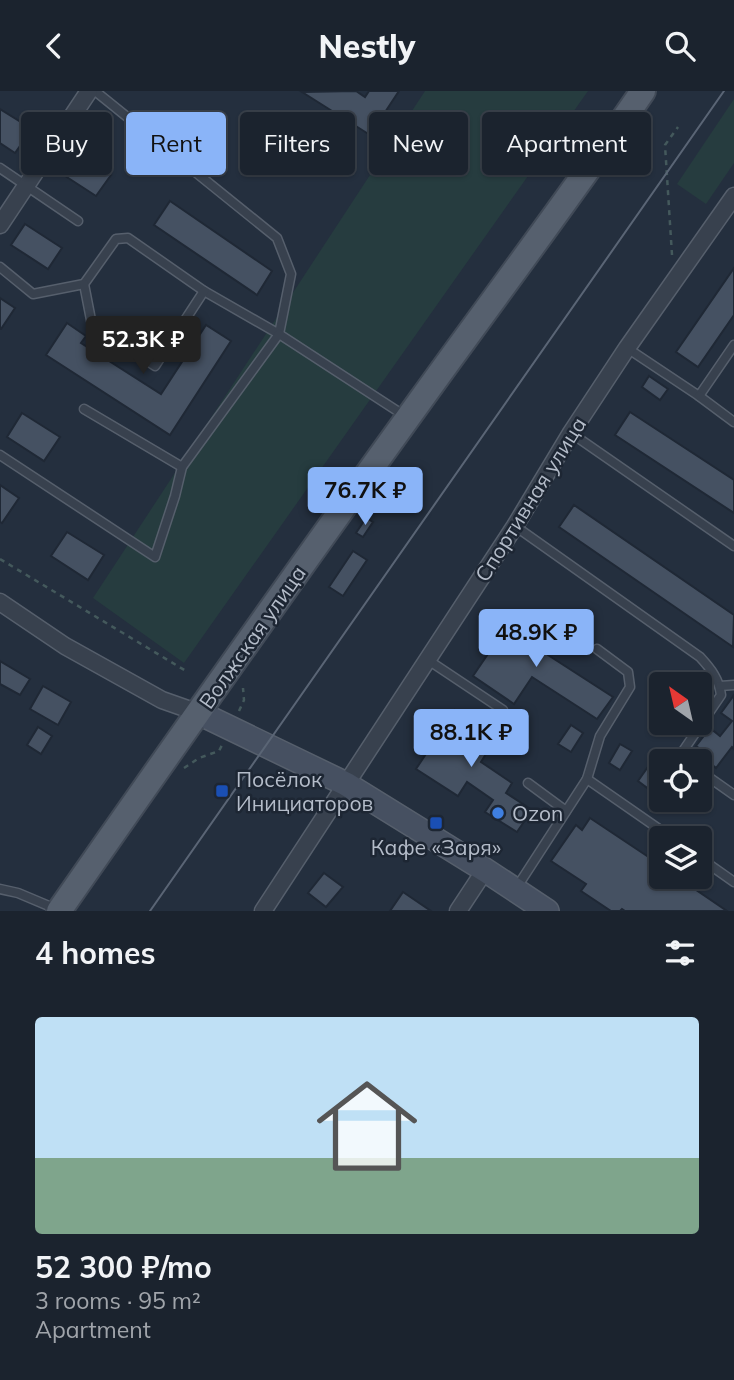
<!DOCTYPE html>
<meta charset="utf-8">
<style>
:root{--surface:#1b232e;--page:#282f3a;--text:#f1f3f6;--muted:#a0a4aa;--line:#39404a;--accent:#8ab4f8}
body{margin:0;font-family:Mulish,sans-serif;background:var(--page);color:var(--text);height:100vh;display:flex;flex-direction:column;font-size:26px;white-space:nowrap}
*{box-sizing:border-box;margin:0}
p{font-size:23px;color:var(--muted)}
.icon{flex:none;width:38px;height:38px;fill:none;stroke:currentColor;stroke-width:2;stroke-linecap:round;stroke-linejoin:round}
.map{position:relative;height:820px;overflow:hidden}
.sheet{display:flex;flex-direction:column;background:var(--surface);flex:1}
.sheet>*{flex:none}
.banner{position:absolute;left:21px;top:21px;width:693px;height:63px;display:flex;gap:14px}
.needle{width:46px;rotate:326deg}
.tools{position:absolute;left:649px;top:581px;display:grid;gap:14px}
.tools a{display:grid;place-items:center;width:63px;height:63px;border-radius:7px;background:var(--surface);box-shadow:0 2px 5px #0004,0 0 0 2px var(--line);font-size:35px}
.price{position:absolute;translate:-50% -60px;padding:0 16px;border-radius:7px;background:var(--accent);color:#111;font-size:23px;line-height:46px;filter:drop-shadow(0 2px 4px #0008)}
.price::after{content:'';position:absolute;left:50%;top:42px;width:21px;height:16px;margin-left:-10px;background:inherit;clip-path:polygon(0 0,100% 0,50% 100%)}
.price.active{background:#222;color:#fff}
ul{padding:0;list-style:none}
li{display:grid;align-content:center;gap:14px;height:371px;padding:0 35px}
li span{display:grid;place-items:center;height:217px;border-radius:7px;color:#555}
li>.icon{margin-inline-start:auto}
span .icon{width:126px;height:126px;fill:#fffc;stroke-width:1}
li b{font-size:30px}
h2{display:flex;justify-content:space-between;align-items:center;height:84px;padding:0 35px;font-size:30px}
.pill{padding:0 24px;border-radius:7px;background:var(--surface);box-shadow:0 2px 5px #0004,0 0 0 2px var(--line);font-size:24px;line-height:63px}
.pill.active{background:var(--accent);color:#111}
header{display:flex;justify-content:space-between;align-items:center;height:91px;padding:0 35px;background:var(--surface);font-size:32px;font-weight:800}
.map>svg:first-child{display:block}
.green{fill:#263c3f}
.building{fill:#455162;stroke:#1f2835;stroke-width:2}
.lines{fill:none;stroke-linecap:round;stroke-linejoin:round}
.lane-casing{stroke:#565f6c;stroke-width:11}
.street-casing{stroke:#565f6c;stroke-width:19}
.secondary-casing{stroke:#565f6c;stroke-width:26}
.primary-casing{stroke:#414a57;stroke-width:28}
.path{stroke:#44595c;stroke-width:2.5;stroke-dasharray:5 5;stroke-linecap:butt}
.lane{stroke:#38414e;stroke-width:8}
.street{stroke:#38414e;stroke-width:16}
.secondary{stroke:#465061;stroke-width:23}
.primary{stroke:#56606e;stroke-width:24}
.tram{stroke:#5a6575;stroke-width:2}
.transit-dot{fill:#1a4fb4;stroke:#1d2633;stroke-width:2.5}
.shop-dot{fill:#3f7fe0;stroke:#1d2633;stroke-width:2.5}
.labels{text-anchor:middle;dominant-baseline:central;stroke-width:5;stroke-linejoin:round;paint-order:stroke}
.street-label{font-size:21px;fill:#b4bcc9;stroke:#1d2633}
.poi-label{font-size:21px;fill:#b4bcc9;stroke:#1d2633;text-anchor:start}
</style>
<header><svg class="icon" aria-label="back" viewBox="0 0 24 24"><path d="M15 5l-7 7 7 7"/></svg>Nestly<svg class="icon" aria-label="search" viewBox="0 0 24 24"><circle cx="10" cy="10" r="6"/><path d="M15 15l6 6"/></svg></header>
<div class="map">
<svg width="734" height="820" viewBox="0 0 734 820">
<rect width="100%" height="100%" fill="#242f3e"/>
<g class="green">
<polygon points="425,0 588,0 184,572 93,507"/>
<polygon points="734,8 734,72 706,113 677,93"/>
</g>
<g class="building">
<polygon points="356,0 365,6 369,0 399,0 370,44 302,1"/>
<polygon points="0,18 32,38 15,62 0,52"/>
<polygon points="73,60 111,84 96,105 59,81"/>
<polygon points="170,110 272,180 257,204 154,134"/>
<polygon points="25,133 62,157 48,178 11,154"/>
<polygon points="734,177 734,224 698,276 676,261"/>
<polygon points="0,207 15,217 1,238 0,238"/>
<polygon points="67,232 86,245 81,252 161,303 206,234 231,250 170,344 46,264"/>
<polygon points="649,285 668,298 660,309 642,296"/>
<polygon points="630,321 734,389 734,422 615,344"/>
<polygon points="22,322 60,346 44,370 7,346"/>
<polygon points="0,394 19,407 2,432 0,431"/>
<polygon points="574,414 734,524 733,556 559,436"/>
<polygon points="366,427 373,431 363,446 356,442"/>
<polygon points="67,441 104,464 88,489 51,465"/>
<polygon points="353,460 367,469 343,505 329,496"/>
<polygon points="515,523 557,551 548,564 613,606 597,628 532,586 514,613 473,585"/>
<polygon points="0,570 30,588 20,604 0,593"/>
<polygon points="43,595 71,611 58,634 30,618"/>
<polygon points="734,604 734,658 732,656 716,677 704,667 707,663 696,655 710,637 720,645 732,630 721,622"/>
<polygon points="455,619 496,647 481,671 512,692 506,702 532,719 517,741 485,721 493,709 467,691 458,705 416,678"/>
<polygon points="571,634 583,642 571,661 558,653"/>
<polygon points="38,636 52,645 41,663 27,654"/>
<polygon points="620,653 632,660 620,679 609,672"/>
<polygon points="650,673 662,682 650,699 638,690"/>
<polygon points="590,727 662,775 662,786 677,786 727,820 625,820 622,818 620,820 611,820 581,800 586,793 551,770 576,734 582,739"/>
<polygon points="324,782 343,796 326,816 308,802"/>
<polygon points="403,801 431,820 390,820"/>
</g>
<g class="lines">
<g class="lane-casing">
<g id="lane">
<polyline points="0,77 78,130"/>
<polyline points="0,176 33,203 84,193 116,148 128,147 204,200 279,243 291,183 277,147 95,0"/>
<polyline points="84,193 92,234 155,275 204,200"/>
<polyline points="627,257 699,305 734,254"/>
<polyline points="699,305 734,331"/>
<polyline points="84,318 182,376"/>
<polyline points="571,342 734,455"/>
<polyline points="0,364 155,466 175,405 182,376 279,243 405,325"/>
<path d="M515,435L700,566C711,578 719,588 721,604L683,660V668L686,670"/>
<polyline points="428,569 503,619"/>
<polyline points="720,595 734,594"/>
<polyline points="700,680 734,704"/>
<polyline points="587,688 600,645 630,596 628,581 597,558"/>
<polyline points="528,692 566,720"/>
<polyline points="700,767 734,791"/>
<polyline points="517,796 587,688 672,747"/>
<polyline points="0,798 18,802 56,818"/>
</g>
</g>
<g class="street-casing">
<g id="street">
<polyline points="0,134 89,0"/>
<polyline points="0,511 65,555 162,609 199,622"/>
<polyline points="263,820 515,435 571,342 627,257 734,105"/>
<polyline points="458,820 485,779"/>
</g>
</g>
<g class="secondary-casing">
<polyline id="secondary" points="199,622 346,693 485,779 547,820"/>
</g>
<g class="primary-casing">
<path id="primary" d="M59,820C178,649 298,479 420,310C494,207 571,105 643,0"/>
</g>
<g class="path">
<polyline points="672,164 665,54 678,36"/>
<polyline points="0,468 186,580"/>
<polyline points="239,620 244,609 243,597"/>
<polyline points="184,677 199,667 219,660 222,654"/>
</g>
<use href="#lane" class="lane"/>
<use href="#street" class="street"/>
<use href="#secondary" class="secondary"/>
<use href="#primary" class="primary"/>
<polyline class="tram" points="150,820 724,0"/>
</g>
<g class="transit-dot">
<rect x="215" y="693" width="14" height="14" rx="3.5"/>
<rect x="429" y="725" width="14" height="14" rx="3.5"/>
</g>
<circle class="shop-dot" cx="498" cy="722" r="7"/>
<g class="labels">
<g class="street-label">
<text transform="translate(530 408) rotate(-58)">Спортивная улица</text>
<text transform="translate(252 546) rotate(-55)">Волжская улица</text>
</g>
<g class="poi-label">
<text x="236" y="688">Посёлок<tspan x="236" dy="24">Инициаторов</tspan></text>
<text x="512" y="722">Ozon</text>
<text x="436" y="756" text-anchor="middle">Кафе «Заря»</text>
</g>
</g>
</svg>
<div class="tools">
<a><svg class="needle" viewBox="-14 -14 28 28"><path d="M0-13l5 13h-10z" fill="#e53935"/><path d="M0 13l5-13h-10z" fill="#a0a4aa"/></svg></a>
<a><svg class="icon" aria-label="locate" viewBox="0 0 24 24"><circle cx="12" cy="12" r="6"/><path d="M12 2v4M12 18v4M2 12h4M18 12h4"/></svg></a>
<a><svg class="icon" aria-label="layers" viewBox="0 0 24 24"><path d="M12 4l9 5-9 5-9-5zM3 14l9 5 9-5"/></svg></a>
</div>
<b class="price active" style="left:143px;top:285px">52.3K ₽</b>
<b class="price" style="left:365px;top:436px">76.7K ₽</b>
<b class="price" style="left:536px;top:578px">48.9K ₽</b>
<b class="price" style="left:471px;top:678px">88.1K ₽</b>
<div class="banner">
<a class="pill">Buy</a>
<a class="pill active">Rent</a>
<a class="pill">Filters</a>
<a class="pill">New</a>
<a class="pill">Apartment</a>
</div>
</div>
<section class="sheet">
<h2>4 homes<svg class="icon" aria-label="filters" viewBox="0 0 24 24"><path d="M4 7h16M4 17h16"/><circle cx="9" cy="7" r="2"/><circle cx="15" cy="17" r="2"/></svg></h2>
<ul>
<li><span style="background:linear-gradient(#bfe0f5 65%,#7fa58c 0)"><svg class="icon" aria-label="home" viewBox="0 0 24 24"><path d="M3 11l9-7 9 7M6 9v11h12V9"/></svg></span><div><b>52 300 ₽/mo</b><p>3 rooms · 95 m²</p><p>Apartment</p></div></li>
</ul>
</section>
